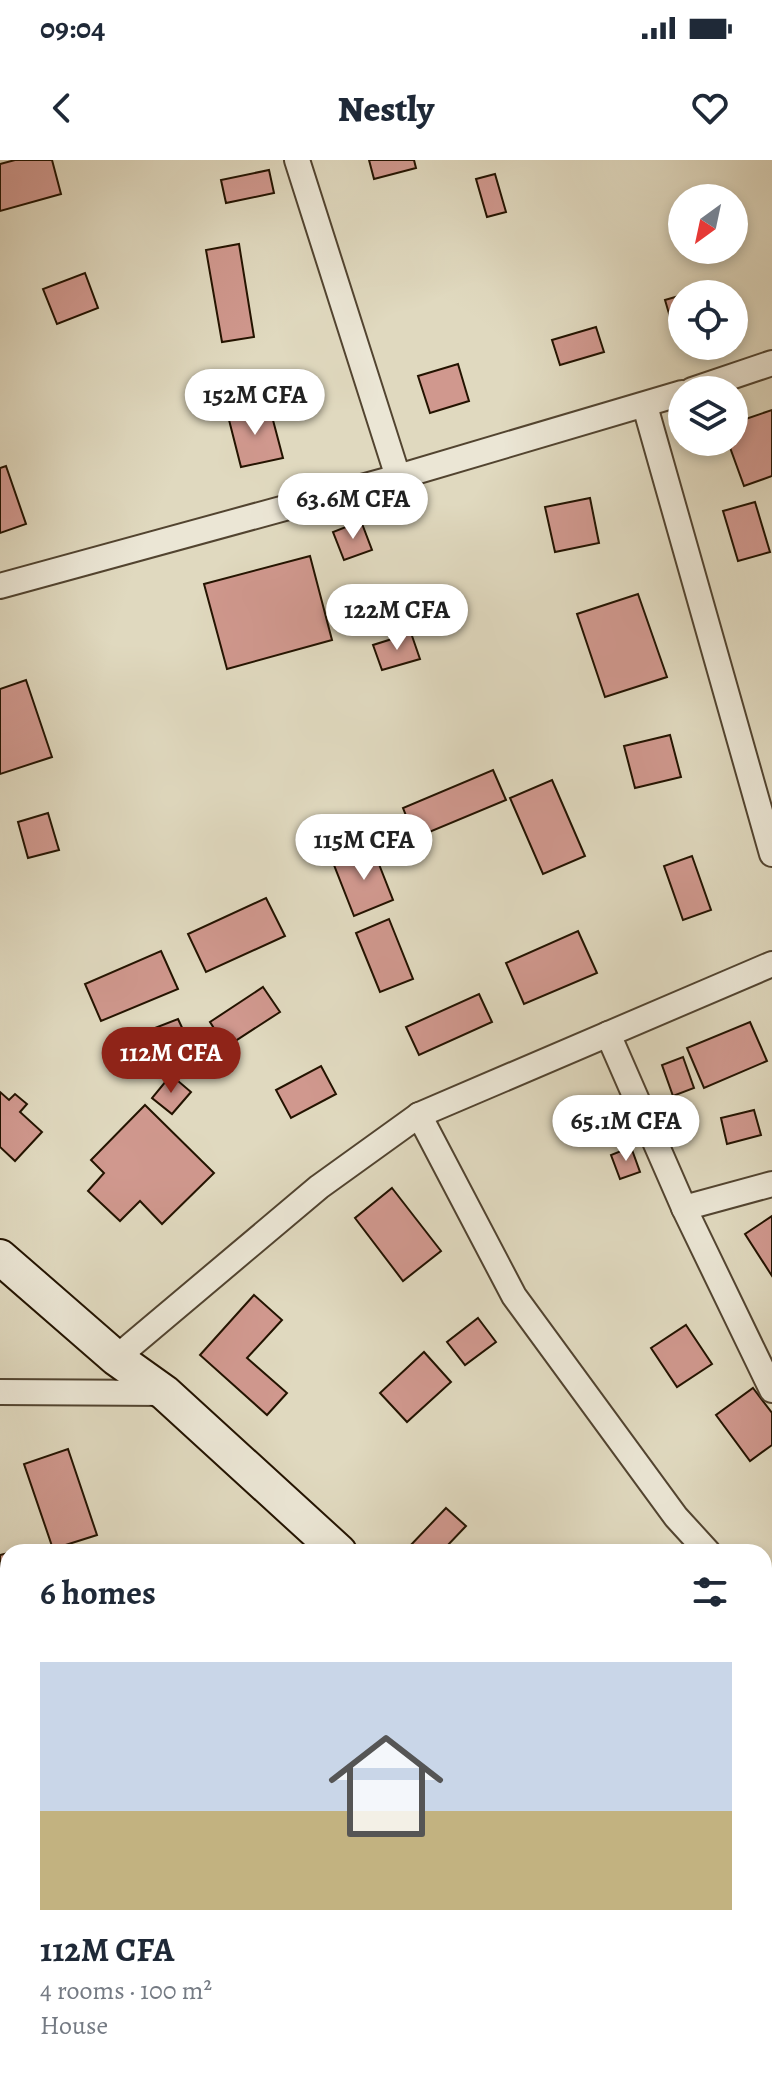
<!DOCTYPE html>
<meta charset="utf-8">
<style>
:root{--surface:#fff;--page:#f2f2f3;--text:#1f2937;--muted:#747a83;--line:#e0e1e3;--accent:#8f2418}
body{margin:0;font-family:Alegreya,serif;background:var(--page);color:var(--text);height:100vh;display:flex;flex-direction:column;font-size:30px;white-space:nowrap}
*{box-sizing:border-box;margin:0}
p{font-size:26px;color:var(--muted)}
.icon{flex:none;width:44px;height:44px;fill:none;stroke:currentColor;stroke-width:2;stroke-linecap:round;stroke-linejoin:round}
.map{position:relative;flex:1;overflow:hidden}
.sheet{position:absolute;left:0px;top:1384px;width:772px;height:538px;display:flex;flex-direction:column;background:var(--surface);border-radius:24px 24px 0 0;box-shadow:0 4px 12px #0003}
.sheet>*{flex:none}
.needle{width:52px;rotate:213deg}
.buttons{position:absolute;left:668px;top:24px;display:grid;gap:16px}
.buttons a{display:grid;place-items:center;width:80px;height:80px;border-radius:50%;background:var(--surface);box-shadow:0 4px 12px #0003;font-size:40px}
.price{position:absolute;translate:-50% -68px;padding:0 18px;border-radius:28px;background:#fff;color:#222;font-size:26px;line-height:52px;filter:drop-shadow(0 2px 4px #0008)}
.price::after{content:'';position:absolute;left:50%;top:48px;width:24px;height:18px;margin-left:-12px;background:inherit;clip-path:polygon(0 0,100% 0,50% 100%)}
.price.on{background:var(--accent);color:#fff}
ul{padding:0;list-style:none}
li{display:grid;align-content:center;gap:16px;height:424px;padding:0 40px}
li+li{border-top:2px solid var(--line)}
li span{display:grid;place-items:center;height:248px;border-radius:0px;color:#555}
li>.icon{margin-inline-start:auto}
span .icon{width:144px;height:144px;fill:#fffc;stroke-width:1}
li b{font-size:34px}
h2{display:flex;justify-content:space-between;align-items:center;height:96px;padding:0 40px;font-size:34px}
.status{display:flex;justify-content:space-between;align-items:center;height:56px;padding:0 40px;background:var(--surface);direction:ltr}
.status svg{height:22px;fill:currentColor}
header{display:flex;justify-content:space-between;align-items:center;height:104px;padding:0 40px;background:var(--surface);font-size:36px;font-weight:800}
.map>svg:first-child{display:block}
.building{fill:#d0988e;stroke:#231300;stroke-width:2}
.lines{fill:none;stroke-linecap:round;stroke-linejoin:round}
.street-casing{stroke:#524430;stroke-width:28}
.secondary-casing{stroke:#231300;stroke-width:38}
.highway-casing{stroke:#231300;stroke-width:48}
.street{stroke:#ebe6d5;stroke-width:24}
.secondary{stroke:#ebe6d5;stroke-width:34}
.highway{stroke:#e0bc80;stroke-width:44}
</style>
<div class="status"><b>09:04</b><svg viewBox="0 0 49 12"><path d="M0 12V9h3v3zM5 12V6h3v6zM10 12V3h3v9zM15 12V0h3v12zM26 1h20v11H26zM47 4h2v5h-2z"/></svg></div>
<header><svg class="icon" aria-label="back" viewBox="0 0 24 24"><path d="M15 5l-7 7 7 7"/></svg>Nestly<svg class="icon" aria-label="heart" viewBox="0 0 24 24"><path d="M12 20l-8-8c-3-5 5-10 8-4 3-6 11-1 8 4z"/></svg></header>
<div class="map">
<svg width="772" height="1921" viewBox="0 0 772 1921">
<rect width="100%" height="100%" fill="#e0d9bf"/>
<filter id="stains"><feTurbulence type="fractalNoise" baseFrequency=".0025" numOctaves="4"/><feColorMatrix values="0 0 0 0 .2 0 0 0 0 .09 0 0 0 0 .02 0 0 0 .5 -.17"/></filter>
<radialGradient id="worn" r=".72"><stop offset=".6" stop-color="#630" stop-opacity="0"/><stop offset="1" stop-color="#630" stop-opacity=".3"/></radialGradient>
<g class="building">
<polygon points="15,0 52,0 61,34 0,51 0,4"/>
<polygon points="369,0 414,0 416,8 374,19"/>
<polygon points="269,10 274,33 226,43 221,20"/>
<polygon points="495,14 506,52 487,57 476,19"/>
<polygon points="239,84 254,177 222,182 206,90"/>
<polygon points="85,113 98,148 57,164 43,129"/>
<polygon points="682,135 682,172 675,174 665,140"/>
<polygon points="596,167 604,192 560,205 552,180"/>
<polygon points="458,204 469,241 430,253 418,216"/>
<polygon points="269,245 283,298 241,307 228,256"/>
<polygon points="772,250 772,316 744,326 728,282 734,282 734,263"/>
<polygon points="6,306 26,364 0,373 0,308"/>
<polygon points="590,338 599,383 555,392 545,347"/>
<polygon points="755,342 770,392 738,401 723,351"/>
<polygon points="361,361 372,390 344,400 333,372"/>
<polygon points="310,396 332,480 227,509 204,424"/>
<polygon points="638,434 667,517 605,537 577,454"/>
<polygon points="411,473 420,499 382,510 373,485"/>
<polygon points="26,520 52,597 0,614 0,529"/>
<polygon points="670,575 681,617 635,628 624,586"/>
<polygon points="493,610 506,640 415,678 403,648"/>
<polygon points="552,620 585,696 543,714 510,638"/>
<polygon points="48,653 59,690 28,698 18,662"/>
<polygon points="373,689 393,740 354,756 334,705"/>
<polygon points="692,696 711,750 683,760 664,706"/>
<polygon points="266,738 285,776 206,812 188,774"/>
<polygon points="389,759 413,819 380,832 356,773"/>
<polygon points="578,771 597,813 524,844 506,803"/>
<polygon points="161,791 178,829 101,861 85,824"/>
<polygon points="263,827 280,852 226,887 210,862"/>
<polygon points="479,834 492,862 419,895 406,867"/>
<polygon points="178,859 185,874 154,887 147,871"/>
<polygon points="750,862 767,901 704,928 687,888"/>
<polygon points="683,897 694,928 673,936 662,905"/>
<polygon points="321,906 336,934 291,958 276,930"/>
<polygon points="171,915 191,932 172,954 152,938"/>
<polygon points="0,932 9,940 15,934 27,944 20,952 42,972 15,1001 0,987"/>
<polygon points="145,945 214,1013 162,1064 140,1041 120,1061 88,1031 104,1013 91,1000"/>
<polygon points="754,950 761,975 727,984 721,958"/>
<polygon points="631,987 640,1012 620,1019 611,995"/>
<polygon points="392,1028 441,1091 403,1121 355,1058"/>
<polygon points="772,1056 772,1116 745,1074"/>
<polygon points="254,1135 282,1160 247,1198 287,1233 267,1255 200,1195"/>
<polygon points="478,1158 496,1182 465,1205 447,1182"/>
<polygon points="686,1165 712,1204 677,1227 651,1188"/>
<polygon points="424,1192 451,1222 407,1262 380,1233"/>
<polygon points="753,1228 772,1253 772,1285 750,1301 716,1255"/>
<polygon points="68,1289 97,1375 53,1389 24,1304"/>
<polygon points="446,1348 466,1366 445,1388 448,1392 415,1392 409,1387"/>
<polygon points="8,1393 8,1442 7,1442 0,1412 0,1395"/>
<polygon points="764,1591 772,1599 772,1620 764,1628"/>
<polygon points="764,1688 772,1696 772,1740 764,1733"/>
</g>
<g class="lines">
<g class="street-casing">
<g id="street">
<polyline points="297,0 398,317"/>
<polyline points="692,230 772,203"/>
<polyline points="645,246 772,694"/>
<polyline points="0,426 398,317 682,233"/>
<polyline points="608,874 684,1048 772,1230"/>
<polyline points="419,955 514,1136 676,1357 708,1392"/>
<polyline points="684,1048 772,1024"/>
<polyline points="116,1198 319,1027 419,955 772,804"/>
<polyline points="0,1232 165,1233"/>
<polyline points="764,1451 772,1459"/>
<polyline points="0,1876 8,1876"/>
<polyline points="350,1915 420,1921"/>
</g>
</g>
<g class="secondary-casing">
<polyline id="secondary" points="0,1097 116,1198 165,1233 339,1392"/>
</g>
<g class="highway-casing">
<g id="highway">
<polyline points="764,1781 772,1788"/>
<polyline points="348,1921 360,1914"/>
</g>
</g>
<use href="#street" class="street"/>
<use href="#secondary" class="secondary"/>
<use href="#highway" class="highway"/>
</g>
<rect width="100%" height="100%" filter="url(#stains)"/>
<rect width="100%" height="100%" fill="url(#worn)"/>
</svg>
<div class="buttons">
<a><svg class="needle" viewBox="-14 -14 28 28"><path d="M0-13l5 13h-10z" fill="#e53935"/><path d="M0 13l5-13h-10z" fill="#747a83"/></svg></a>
<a><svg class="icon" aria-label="locate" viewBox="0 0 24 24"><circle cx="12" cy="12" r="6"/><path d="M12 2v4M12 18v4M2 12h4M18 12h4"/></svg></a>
<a><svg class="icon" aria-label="layers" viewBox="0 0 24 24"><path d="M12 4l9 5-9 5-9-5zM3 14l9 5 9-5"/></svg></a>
</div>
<b class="price" style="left:255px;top:277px">152M CFA</b>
<b class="price" style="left:353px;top:381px">63.6M CFA</b>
<b class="price" style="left:397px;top:492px">122M CFA</b>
<b class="price" style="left:364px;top:722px">115M CFA</b>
<b class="price on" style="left:171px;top:935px">112M CFA</b>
<b class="price" style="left:626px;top:1003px">65.1M CFA</b>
<section class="sheet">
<h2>6 homes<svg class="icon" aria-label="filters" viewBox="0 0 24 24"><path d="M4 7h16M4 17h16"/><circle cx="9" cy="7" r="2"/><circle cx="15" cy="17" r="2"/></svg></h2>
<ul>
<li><span style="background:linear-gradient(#c9d6e8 60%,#c2b280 0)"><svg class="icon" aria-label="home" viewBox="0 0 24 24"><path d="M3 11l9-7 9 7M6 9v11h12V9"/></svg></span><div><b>112M CFA</b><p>4 rooms · 100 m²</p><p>House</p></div></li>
</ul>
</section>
</div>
